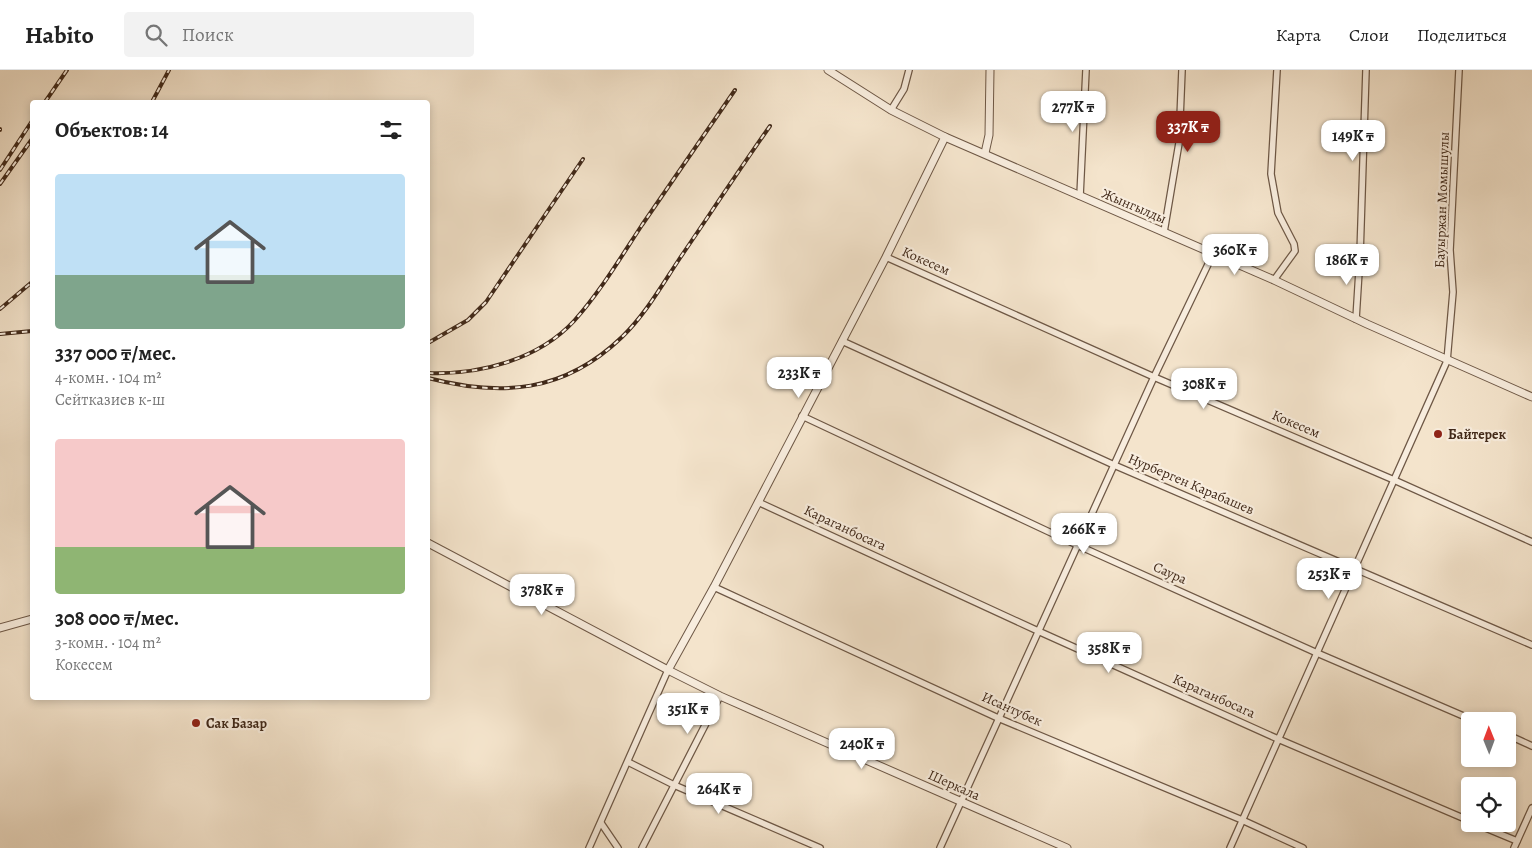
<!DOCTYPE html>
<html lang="ru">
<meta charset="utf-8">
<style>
:root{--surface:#fff;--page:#f2f2f2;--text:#222;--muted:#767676;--line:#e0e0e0;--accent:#8f2418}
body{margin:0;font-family:Alegreya,serif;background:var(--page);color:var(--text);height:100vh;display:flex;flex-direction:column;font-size:19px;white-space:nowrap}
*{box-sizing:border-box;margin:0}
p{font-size:16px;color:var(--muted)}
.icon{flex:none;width:28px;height:28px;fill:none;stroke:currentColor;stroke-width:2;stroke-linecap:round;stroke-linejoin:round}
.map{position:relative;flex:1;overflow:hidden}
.panel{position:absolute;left:30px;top:30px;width:400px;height:600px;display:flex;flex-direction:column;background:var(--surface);border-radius:5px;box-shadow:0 2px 8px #0003}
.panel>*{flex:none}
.needle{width:32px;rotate:359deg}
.controls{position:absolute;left:1461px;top:642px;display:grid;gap:10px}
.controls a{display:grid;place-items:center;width:55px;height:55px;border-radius:5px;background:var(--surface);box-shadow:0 2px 8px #0003;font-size:25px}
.price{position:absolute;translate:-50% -42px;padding:0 11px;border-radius:10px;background:#fff;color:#222;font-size:16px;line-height:32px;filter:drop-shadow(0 1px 2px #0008)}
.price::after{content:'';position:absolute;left:50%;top:30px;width:15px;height:11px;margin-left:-8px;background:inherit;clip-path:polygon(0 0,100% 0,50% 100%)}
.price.selected{background:var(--accent);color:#fff}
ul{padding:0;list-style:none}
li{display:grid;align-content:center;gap:10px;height:265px;padding:0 25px}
li span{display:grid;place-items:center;height:155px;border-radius:5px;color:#555}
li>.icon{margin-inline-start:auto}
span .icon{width:90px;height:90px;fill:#fffc;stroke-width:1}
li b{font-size:21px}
h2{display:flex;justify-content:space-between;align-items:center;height:60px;padding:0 25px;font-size:21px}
header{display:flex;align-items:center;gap:30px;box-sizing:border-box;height:70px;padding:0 25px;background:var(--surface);border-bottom:1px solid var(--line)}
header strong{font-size:24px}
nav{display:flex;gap:28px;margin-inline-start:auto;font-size:18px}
.search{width:350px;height:45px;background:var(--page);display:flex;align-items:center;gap:12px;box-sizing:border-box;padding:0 18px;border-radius:5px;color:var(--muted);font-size:19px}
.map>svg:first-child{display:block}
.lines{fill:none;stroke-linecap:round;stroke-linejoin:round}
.minor-casing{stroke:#6e5846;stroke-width:8}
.tertiary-casing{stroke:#6e5846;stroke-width:9}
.minor{stroke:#f8edde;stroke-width:5.5}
.tertiary{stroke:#f8edde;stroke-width:7}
.rail-casing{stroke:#412919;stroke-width:4}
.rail{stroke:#f8edde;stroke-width:2;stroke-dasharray:5.5;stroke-linecap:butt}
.poi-dot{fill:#8f2418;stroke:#f8edde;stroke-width:2}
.labels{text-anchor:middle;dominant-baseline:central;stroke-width:4.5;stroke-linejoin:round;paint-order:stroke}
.street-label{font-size:14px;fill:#412919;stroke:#f8edde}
.poi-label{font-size:14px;font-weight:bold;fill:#412919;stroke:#f8edde;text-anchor:start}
</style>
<header>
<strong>Habito</strong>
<div class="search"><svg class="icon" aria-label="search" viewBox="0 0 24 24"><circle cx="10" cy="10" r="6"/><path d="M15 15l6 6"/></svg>Поиск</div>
<nav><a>Карта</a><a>Слои</a><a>Поделиться</a></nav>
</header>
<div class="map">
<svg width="1532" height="778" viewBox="0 0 1532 778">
<rect width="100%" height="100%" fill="#f4e4cc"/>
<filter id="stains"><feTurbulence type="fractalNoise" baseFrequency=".004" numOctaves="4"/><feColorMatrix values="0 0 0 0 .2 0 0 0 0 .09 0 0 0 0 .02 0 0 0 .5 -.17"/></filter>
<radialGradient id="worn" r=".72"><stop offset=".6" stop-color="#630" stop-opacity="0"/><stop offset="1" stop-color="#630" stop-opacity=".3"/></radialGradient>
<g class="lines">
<g class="minor-casing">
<g id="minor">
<polyline points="891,40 904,19 909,0"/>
<polyline points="1080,126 1086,0"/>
<polyline points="1164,162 1179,73 1182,0"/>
<polyline points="886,187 1154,307 1394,410 1532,472"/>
<polyline points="1274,210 1295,181 1294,174 1278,143 1271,104 1277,0"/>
<polyline points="1356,249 1360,185 1366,0"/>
<polyline points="842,271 1114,395 1532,575"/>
<polyline points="802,346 1077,475 1317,583 1475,651"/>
<polyline points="758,432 1038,561 1278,669 1470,751"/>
<polyline points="714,517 998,648 1242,750 1303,778"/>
<polyline points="1508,665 1532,676"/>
<polyline points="628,692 674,715 820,778"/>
<polyline points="601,753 618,778"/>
<polyline points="1476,754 1517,771"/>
<polyline points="589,778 668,600"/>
<polyline points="642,778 720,626"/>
<polyline points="940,778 1154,307 1213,184"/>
<polyline points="1230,778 1447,291 1453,222 1450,180 1459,0"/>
<polyline points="1514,778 1532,738"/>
</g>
</g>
<g class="tertiary-casing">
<g id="tertiary">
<polyline points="828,0 891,40 945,67 1274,210 1367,254 1532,327"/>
<polyline points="985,83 989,65 990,0"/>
<polyline points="428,473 668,600 720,626 1067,778"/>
<polyline points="0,558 32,549"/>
<polyline points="668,600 714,517 886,187 945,67"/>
</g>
</g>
<use href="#minor" class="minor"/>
<use href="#tertiary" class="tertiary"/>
<g class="rail-casing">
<g id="rail">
<polyline points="45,32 67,0"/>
<polyline points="152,32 169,0"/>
<polyline points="0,60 0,59"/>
<polyline points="0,100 32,51"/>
<polyline points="0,114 32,69"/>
<polyline points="0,239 32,212"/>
<polyline points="0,264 32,261"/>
<polyline points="428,273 468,250 486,232 583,89"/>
<path d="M428,303C479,305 538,290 574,251C600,222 621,187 642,155C673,110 704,65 735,20"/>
<path d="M428,308C501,327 564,323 622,267C645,245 662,215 680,188C710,144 739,100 770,56"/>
</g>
</g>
<use href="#rail" class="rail"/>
</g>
<g class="poi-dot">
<circle cx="1438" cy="364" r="5"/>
<circle cx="196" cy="653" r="5"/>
</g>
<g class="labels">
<g class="street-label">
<text transform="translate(1442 130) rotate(-88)">Бауыржан Момышулы</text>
<text transform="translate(1134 136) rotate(23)">Жынгылды</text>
<text transform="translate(926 191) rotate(24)">Кокесем</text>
<text transform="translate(1296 354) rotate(23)">Кокесем</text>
<text transform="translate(1191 414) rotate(23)">Нурберген Карабашев</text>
<text transform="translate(845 458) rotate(25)">Караганбосага</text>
<text transform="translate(1170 503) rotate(24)">Саура</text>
<text transform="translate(1214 626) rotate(24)">Караганбосага</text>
<text transform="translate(1012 639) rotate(24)">Исантубек</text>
<text transform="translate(954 715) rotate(24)">Шеркала</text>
</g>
<g class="poi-label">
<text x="1448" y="364">Байтерек</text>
<text x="206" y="653">Сак Базар</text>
</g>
</g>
<rect width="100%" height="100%" filter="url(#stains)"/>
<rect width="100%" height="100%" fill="url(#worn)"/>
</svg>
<div class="controls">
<a><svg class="needle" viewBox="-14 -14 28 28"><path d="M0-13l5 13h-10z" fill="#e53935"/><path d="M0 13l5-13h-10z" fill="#767676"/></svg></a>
<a><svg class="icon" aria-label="locate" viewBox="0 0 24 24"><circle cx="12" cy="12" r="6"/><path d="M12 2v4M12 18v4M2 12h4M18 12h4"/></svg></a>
</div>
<b class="price" style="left:1073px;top:63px">277K ₸</b>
<b class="price selected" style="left:1188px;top:83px">337K ₸</b>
<b class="price" style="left:1353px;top:92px">149K ₸</b>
<b class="price" style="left:1235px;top:206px">360K ₸</b>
<b class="price" style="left:1347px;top:216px">186K ₸</b>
<b class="price" style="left:799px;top:329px">233K ₸</b>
<b class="price" style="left:1204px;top:340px">308K ₸</b>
<b class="price" style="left:1084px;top:485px">266K ₸</b>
<b class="price" style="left:1329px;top:530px">253K ₸</b>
<b class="price" style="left:542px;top:546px">378K ₸</b>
<b class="price" style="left:1109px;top:604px">358K ₸</b>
<b class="price" style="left:688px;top:665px">351K ₸</b>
<b class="price" style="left:862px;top:700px">240K ₸</b>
<b class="price" style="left:719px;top:745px">264K ₸</b>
<section class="panel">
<h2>Объектов: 14<svg class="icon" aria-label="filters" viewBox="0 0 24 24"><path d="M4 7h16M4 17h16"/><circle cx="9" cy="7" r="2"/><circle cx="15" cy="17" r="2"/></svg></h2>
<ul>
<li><span style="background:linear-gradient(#bfe0f5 65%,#7fa58c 0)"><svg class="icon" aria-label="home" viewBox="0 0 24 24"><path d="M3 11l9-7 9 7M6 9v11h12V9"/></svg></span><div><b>337 000 ₸/мес.</b><p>4-комн. · 104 m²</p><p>Сейтказиев к-ш</p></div></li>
<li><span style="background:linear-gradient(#f6c9c9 70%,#8fb573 0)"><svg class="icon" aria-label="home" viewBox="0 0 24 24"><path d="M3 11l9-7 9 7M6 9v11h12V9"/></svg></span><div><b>308 000 ₸/мес.</b><p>3-комн. · 104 m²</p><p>Кокесем</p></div></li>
</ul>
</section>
</div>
